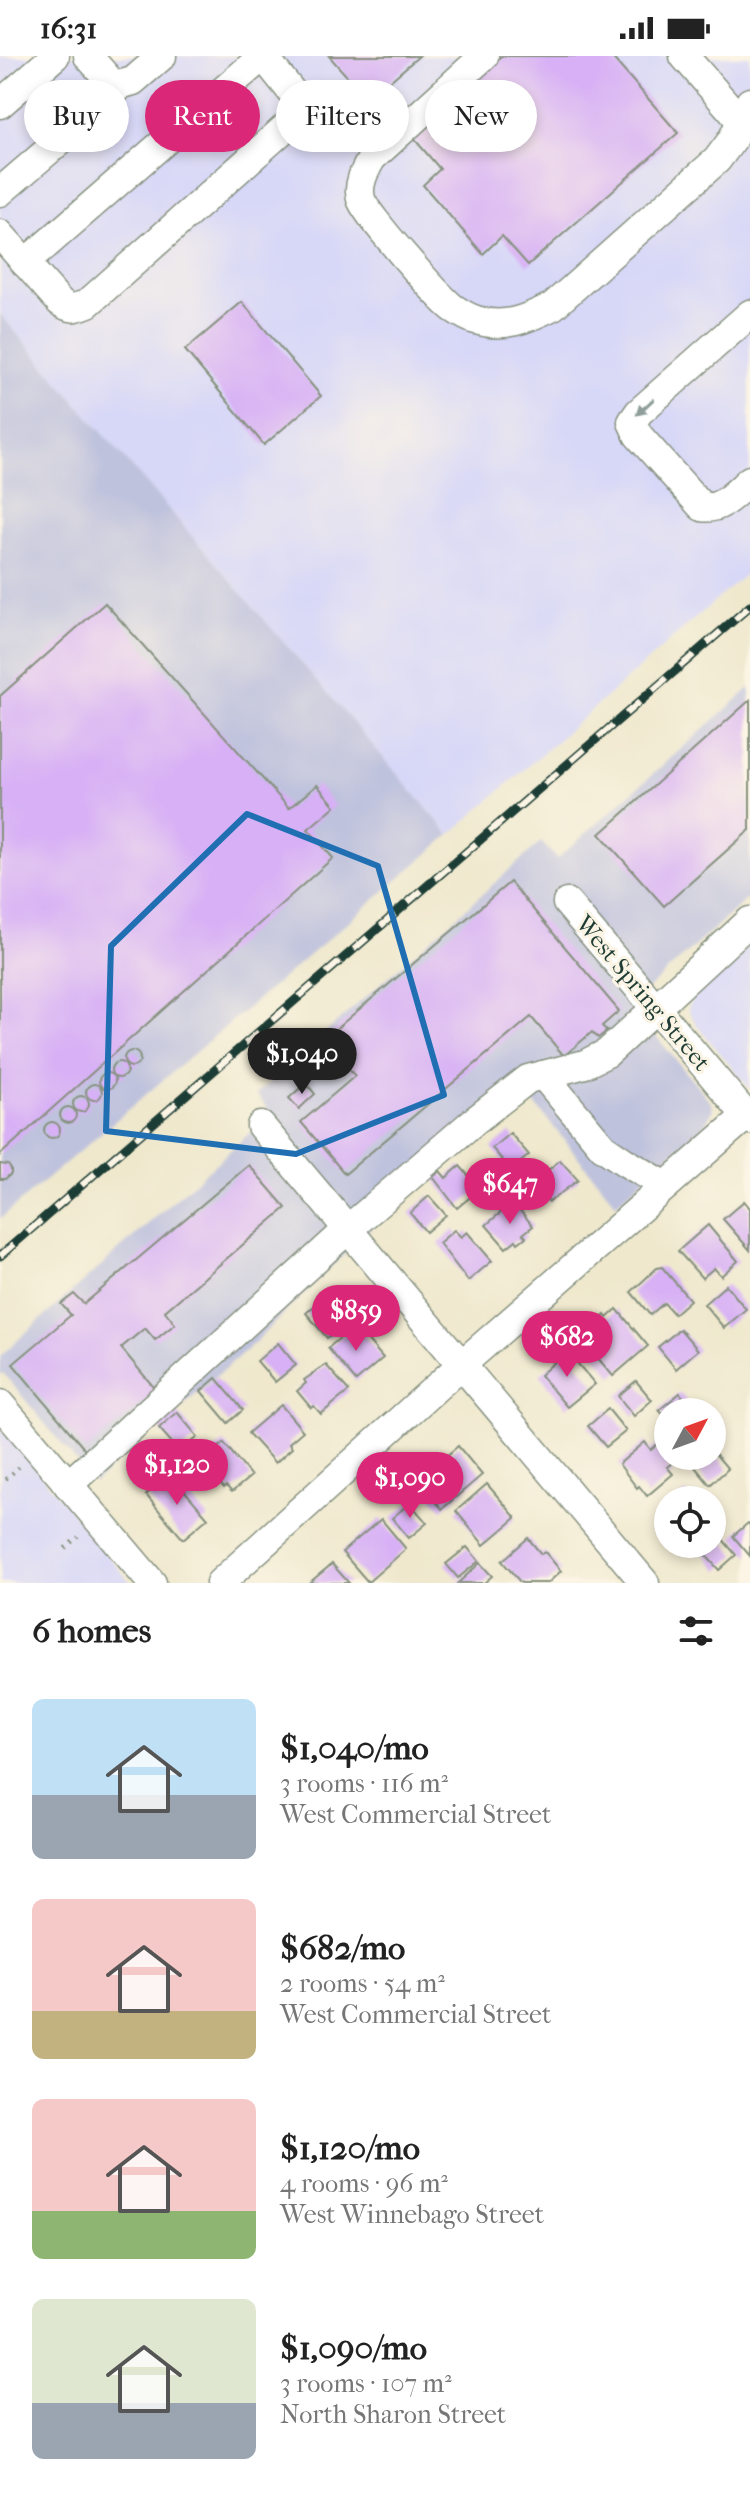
<!DOCTYPE html>
<meta charset="utf-8">
<style>
:root{--surface:#fff;--page:#f6f6f6;--text:#222;--muted:#767676;--accent:#db2777}
body{margin:0;font-family:"IM FELL French Canon",serif;background:var(--page);color:var(--text);height:100vh;display:flex;flex-direction:column;font-size:30px;white-space:nowrap}
*{box-sizing:border-box;margin:0}
p{font-size:26px;color:var(--muted)}
.icon{flex:none;width:44px;height:44px;fill:none;stroke:currentColor;stroke-width:2;stroke-linecap:round;stroke-linejoin:round}
.map{position:relative;height:1527px;overflow:hidden}
.details{display:flex;flex-direction:column;background:var(--surface);flex:1}
.details>*{flex:none}
.top-card{position:absolute;left:24px;top:24px;width:702px;height:72px;display:flex;gap:16px}
.needle{width:52px;rotate:49deg}
.buttons{position:absolute;left:654px;top:1342px;display:grid;gap:16px}
.buttons a{display:grid;place-items:center;width:72px;height:72px;border-radius:50%;background:var(--surface);box-shadow:0 4px 12px #0003;font-size:40px}
.price{position:absolute;translate:-50% -68px;padding:0 18px;border-radius:28px;background:var(--accent);color:#fff;font-size:26px;line-height:52px;filter:drop-shadow(0 2px 4px #0008)}
.price::after{content:'';position:absolute;left:50%;top:48px;width:24px;height:18px;margin-left:-12px;background:inherit;clip-path:polygon(0 0,100% 0,50% 100%)}
.price.active{background:#222;color:#fff}
ul{padding:0;list-style:none}
li{display:flex;align-items:center;gap:24px;height:200px;padding:0 32px}
li span{display:grid;place-items:center;flex:none;width:224px;height:160px;border-radius:12px;color:#555}
li>.icon{margin-inline-start:auto}
span .icon{width:96px;height:96px;fill:#fffc;stroke-width:1}
li b{font-size:34px}
h2{display:flex;justify-content:space-between;align-items:center;height:96px;padding:0 32px;font-size:34px}
.tag{padding:0 28px;border-radius:36px;background:var(--surface);box-shadow:0 4px 12px #0003;font-size:28px;line-height:72px}
.tag.active{background:var(--accent);color:#fff}
.status{display:flex;justify-content:space-between;align-items:center;height:56px;padding:0 40px;background:var(--surface);direction:ltr}
.status svg{height:22px;fill:currentColor}
.map>svg:first-child{display:block}
.built{fill:#d7d7f8}
.industrial{fill:#bfc2dd}
.building{fill:#d7b0f5}
.lines{fill:none;stroke-linecap:round;stroke-linejoin:round}
.minor-casing{stroke:#879280;stroke-width:31}
.path{stroke:#879280;stroke-width:4;stroke-dasharray:2 6;stroke-linecap:butt}
.minor{stroke:#fff;stroke-width:28}
.rail-casing{stroke:#1f3d34;stroke-width:9}
.rail{stroke:#fcf5e5;stroke-width:6;stroke-dasharray:18;stroke-linecap:butt}
.oneway{fill:#8f9e9a}
.marked{fill:none;stroke:#1f6fb2;stroke-width:6;stroke-linejoin:round}
.labels{text-anchor:middle;dominant-baseline:central;stroke-width:6;stroke-linejoin:round;paint-order:stroke}
.street-label{font-size:24px;fill:#1f3d34;stroke:#fcf5e5}
</style>
<div class="status"><b>16:31</b><svg viewBox="0 0 49 12"><path d="M0 12V9h3v3zM5 12V6h3v6zM10 12V3h3v9zM15 12V0h3v12zM26 1h20v11H26zM47 4h2v5h-2z"/></svg></div>
<div class="map">
<svg width="750" height="1527" viewBox="0 0 750 1527">
<rect width="100%" height="100%" fill="#fcf5e5"/>
<filter id="ink" filterUnits="userSpaceOnUse"><feTurbulence type="fractalNoise" baseFrequency=".0125" numOctaves="2"/><feDisplacementMap in="SourceGraphic" scale="16" xChannelSelector="R" yChannelSelector="G"/><feConvolveMatrix kernelMatrix="1 2 1 2 8 2 1 2 1" color-interpolation-filters="sRGB"/></filter>
<filter id="wash" filterUnits="userSpaceOnUse"><feTurbulence type="fractalNoise" baseFrequency=".006" numOctaves="4" result="noise"/><feDisplacementMap in="SourceGraphic" scale="32" xChannelSelector="R" yChannelSelector="G"/><feGaussianBlur stdDeviation="1.8" result="paint"/><feColorMatrix in="noise" values="0 0 0 0 0 0 0 0 0 0 0 0 0 0 0 0 0 1.4 0 .05"/><feComposite in="paint" operator="in"/></filter>
<g filter="url(#wash)">
<rect width="100%" height="100%" fill="#efe8cd"/>
<g class="built">
<polygon points="0,0 750,0 750,514 450,779 0,258"/>
<polygon points="750,889 750,1033 698,971 688,954 689,948 696,937"/>
<polygon points="0,1370 131,1527 0,1527"/>
</g>
<g class="industrial">
<polygon points="0,258 450,779 0,1163"/>
<polygon points="750,632 750,840 630,949 710,1045 713,1053 705,1068 616,1148 526,1037 371,1172 253,1288 94,1427 3,1317 0,1319 0,1300 271,1058 256,1038 541,786 557,803"/>
</g>
<g id="blocks">
<g class="building">
<polygon points="329,0 419,0 368,44"/>
<polygon points="501,0 611,0 678,77 528,209 502,180 483,198 423,129 440,113 411,79"/>
<polygon points="242,246 321,340 264,389 185,294"/>
<polygon points="105,547 289,752 317,729 335,750 308,773 333,802 0,1099 0,640"/>
<polygon points="750,644 750,774 664,850 600,778"/>
<polygon points="510,826 619,955 602,970 607,975 598,982 592,976 564,1000 531,961 345,1118 301,1066 355,1020 324,983"/>
<circle cx="132" cy="1003" r="8"/>
<circle cx="119" cy="1014" r="8"/>
<circle cx="107" cy="1025" r="8"/>
<polygon points="306,1027 315,1038 299,1053 289,1042"/>
<circle cx="94" cy="1036" r="8"/>
<circle cx="81" cy="1048" r="8"/>
<circle cx="68" cy="1059" r="8"/>
<circle cx="52" cy="1074" r="8"/>
<polygon points="510,1077 529,1099 511,1114 492,1092"/>
<polygon points="560,1104 578,1124 549,1146 533,1127"/>
<polygon points="0,1108 8,1109 11,1113 11,1118 5,1123 0,1123"/>
<polygon points="249,1109 286,1152 165,1255 175,1268 155,1284 145,1272 121,1292 157,1335 86,1395 13,1308 71,1259 61,1248 74,1238 84,1248"/>
<polygon points="460,1110 480,1133 457,1152 433,1121 440,1115 446,1122"/>
<polygon points="429,1140 446,1159 426,1176 410,1157"/>
<polygon points="744,1145 750,1152 750,1194 723,1163"/>
<polygon points="513,1146 533,1170 523,1178 526,1181 518,1187 516,1184 506,1192 486,1169"/>
<polygon points="708,1169 738,1205 721,1220 714,1212 702,1222 678,1195"/>
<polygon points="454,1174 461,1181 467,1176 492,1205 468,1225 439,1187"/>
<polygon points="662,1211 690,1244 674,1258 664,1247 650,1259 631,1236 657,1212"/>
<polygon points="726,1229 746,1253 724,1272 704,1248"/>
<polygon points="329,1237 351,1262 327,1282 306,1257"/>
<polygon points="617,1253 648,1290 613,1320 580,1281 605,1259 607,1262"/>
<polygon points="355,1269 383,1302 356,1325 328,1292"/>
<polygon points="680,1273 698,1294 676,1313 658,1291"/>
<polygon points="278,1287 296,1309 275,1326 257,1305"/>
<polygon points="567,1295 595,1328 567,1351 540,1319"/>
<polygon points="326,1309 349,1335 321,1358 314,1350 311,1352 297,1335 306,1327 304,1324"/>
<polygon points="216,1322 243,1354 228,1367 201,1335"/>
<polygon points="636,1325 652,1344 634,1360 618,1340"/>
<polygon points="680,1337 695,1356 668,1356 668,1364 659,1354"/>
<polygon points="281,1349 303,1375 289,1387 292,1392 275,1407 248,1377"/>
<polygon points="608,1353 626,1375 606,1391 588,1370"/>
<polygon points="177,1356 198,1381 180,1396 159,1372"/>
<polygon points="663,1383 668,1388 668,1400 681,1400 667,1411 673,1418 647,1440 639,1430 637,1432 619,1408 645,1386 651,1394"/>
<polygon points="224,1387 251,1420 232,1436 226,1430 224,1432 202,1406"/>
<polygon points="458,1390 482,1419 442,1453 418,1424"/>
<polygon points="712,1394 728,1413 710,1429 695,1411 708,1400 712,1400"/>
<polygon points="170,1418 208,1462 183,1483 146,1439"/>
<polygon points="487,1428 516,1462 484,1489 456,1455"/>
<polygon points="686,1436 693,1444 676,1444"/>
<polygon points="410,1447 427,1467 409,1482 392,1462"/>
<polygon points="381,1463 406,1493 368,1526 342,1496"/>
<polygon points="748,1467 750,1469 750,1500 733,1480"/>
<polygon points="720,1480 736,1499 719,1514 702,1495"/>
<polygon points="528,1482 541,1498 545,1496 561,1515 548,1527 521,1527 502,1505"/>
<polygon points="467,1491 479,1505 458,1522 446,1508"/>
<polygon points="480,1507 492,1520 484,1527 458,1527"/>
<polygon points="332,1508 349,1527 309,1527"/>
</g>
</g>
</g>
<g filter="url(#ink)">
<use href="#blocks" fill-opacity="0" stroke="#879280" stroke-width="2"/>
<g class="lines">
<g class="minor-casing">
<g id="minor">
<polyline points="88,0 111,26 119,29 133,25 162,0"/>
<path d="M484,0L372,102C365,114 357,128 361,143C365,158 439,241 453,252C459,256 469,262 476,264C504,273 527,263 553,250L717,104L732,84L750,46"/>
<polyline points="684,0 740,64"/>
<polyline points="0,48 55,0"/>
<polyline points="0,136 112,40 119,29"/>
<path d="M0,178L60,246C71,254 76,252 88,247L295,63L300,56V46L263,0"/>
<polyline points="25,207 263,0"/>
<path d="M750,258L639,356L632,366L638,379L702,451C721,455 736,436 750,424"/>
<polyline points="567,847 750,1064"/>
<polyline points="543,1019 603,1091 625,1106 666,1130"/>
<polyline points="261,1070 645,1527"/>
<polyline points="0,1348 152,1527"/>
<polyline points="68,1429 347,1174 473,1066 528,1023 585,1008 607,997 750,865"/>
<polyline points="220,1527 461,1309 746,1060"/>
</g>
</g>
<g class="path">
<polyline points="6,1423 19,1411"/>
<polyline points="65,1492 78,1481"/>
</g>
<use href="#minor" class="minor"/>
<g class="rail-casing">
<polyline id="rail" points="0,1200 750,550"/>
</g>
<use href="#rail" class="rail"/>
</g>
<defs><path id="oneway-solid" d="M-6-.8H1V-3.2L6.5 0L1 3.2V.8H-6Z" transform="scale(2)"/></defs>
<use class="oneway" href="#oneway-solid" transform="translate(645 351) rotate(137)"/>
</g>
<path class="marked" d="M247,758L378,810L444,1039L296,1098L106,1075L111,890Z"/>
<g class="labels">
<g class="street-label">
<text transform="translate(643 937) rotate(50)">West Spring Street</text>
</g>
</g>
</svg>
<div class="buttons">
<a><svg class="needle" viewBox="-14 -14 28 28"><path d="M0-13l5 13h-10z" fill="#e53935"/><path d="M0 13l5-13h-10z" fill="#767676"/></svg></a>
<a><svg class="icon" aria-label="locate" viewBox="0 0 24 24"><circle cx="12" cy="12" r="6"/><path d="M12 2v4M12 18v4M2 12h4M18 12h4"/></svg></a>
</div>
<b class="price active" style="left:302px;top:1040px">$1,040</b>
<b class="price" style="left:510px;top:1170px">$647</b>
<b class="price" style="left:356px;top:1297px">$859</b>
<b class="price" style="left:567px;top:1323px">$682</b>
<b class="price" style="left:177px;top:1451px">$1,120</b>
<b class="price" style="left:410px;top:1464px">$1,090</b>
<div class="top-card">
<a class="tag">Buy</a>
<a class="tag active">Rent</a>
<a class="tag">Filters</a>
<a class="tag">New</a>
</div>
</div>
<section class="details">
<h2>6 homes<svg class="icon" aria-label="filters" viewBox="0 0 24 24"><path d="M4 7h16M4 17h16"/><circle cx="9" cy="7" r="2"/><circle cx="15" cy="17" r="2"/></svg></h2>
<ul>
<li><span style="background:linear-gradient(#bfe0f5 60%,#9aa5b1 0)"><svg class="icon" aria-label="home" viewBox="0 0 24 24"><path d="M3 11l9-7 9 7M6 9v11h12V9"/></svg></span><div><b>$1,040/mo</b><p>3 rooms · 116 m²</p><p>West Commercial Street</p></div></li>
<li><span style="background:linear-gradient(#f6c9c9 70%,#c2b280 0)"><svg class="icon" aria-label="home" viewBox="0 0 24 24"><path d="M3 11l9-7 9 7M6 9v11h12V9"/></svg></span><div><b>$682/mo</b><p>2 rooms · 54 m²</p><p>West Commercial Street</p></div></li>
<li><span style="background:linear-gradient(#f6c9c9 70%,#8fb573 0)"><svg class="icon" aria-label="home" viewBox="0 0 24 24"><path d="M3 11l9-7 9 7M6 9v11h12V9"/></svg></span><div><b>$1,120/mo</b><p>4 rooms · 96 m²</p><p>West Winnebago Street</p></div></li>
<li><span style="background:linear-gradient(#dfe7d0 65%,#9aa5b1 0)"><svg class="icon" aria-label="home" viewBox="0 0 24 24"><path d="M3 11l9-7 9 7M6 9v11h12V9"/></svg></span><div><b>$1,090/mo</b><p>3 rooms · 107 m²</p><p>North Sharon Street</p></div></li>
</ul>
</section>
